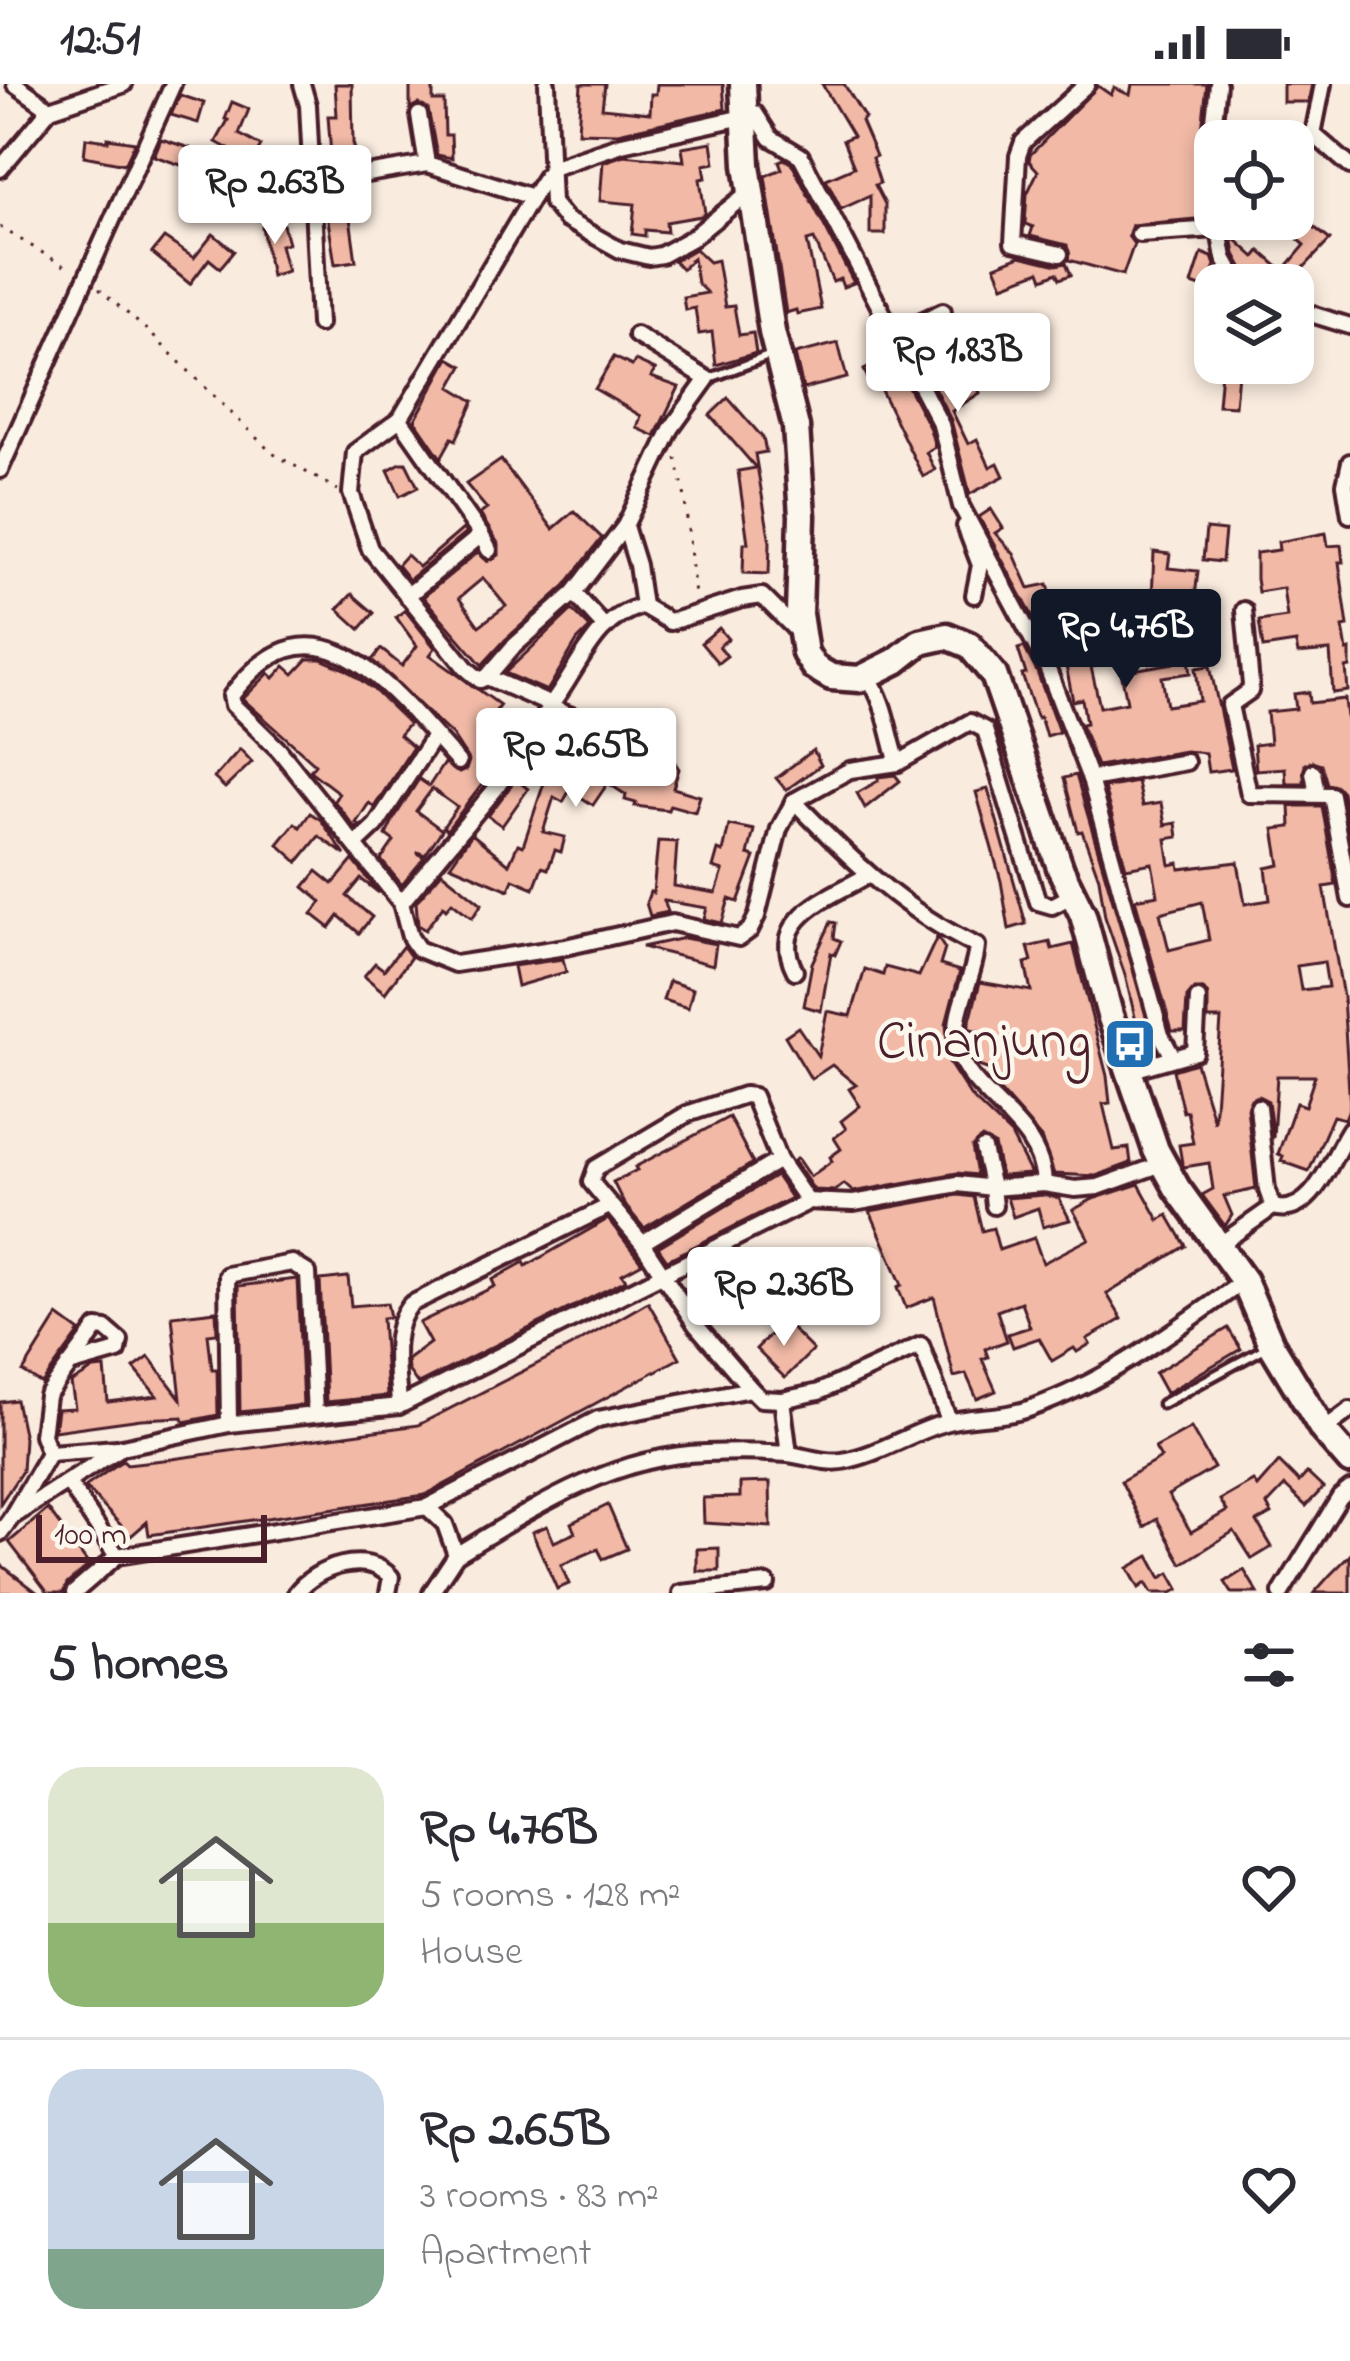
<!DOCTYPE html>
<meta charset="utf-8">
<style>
:root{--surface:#fff;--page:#f7f7f7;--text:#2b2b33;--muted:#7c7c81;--line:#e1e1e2;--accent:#111827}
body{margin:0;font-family:"Indie Flower",sans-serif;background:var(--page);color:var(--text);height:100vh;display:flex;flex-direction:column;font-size:45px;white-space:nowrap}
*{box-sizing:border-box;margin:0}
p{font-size:39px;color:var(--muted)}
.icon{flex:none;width:66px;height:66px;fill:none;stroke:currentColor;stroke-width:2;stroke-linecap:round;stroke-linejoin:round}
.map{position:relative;height:1509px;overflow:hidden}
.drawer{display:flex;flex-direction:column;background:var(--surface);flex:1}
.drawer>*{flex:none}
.controls{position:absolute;left:1194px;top:36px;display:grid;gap:24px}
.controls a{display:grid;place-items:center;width:120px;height:120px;border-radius:24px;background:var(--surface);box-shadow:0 6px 18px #0003;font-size:60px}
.scale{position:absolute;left:36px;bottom:30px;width:231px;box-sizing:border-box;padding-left:12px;border:6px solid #4a1f2b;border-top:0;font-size:33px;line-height:42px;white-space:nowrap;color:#4a1f2b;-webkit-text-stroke:9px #fbf7ec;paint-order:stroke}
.price{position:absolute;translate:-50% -102px;padding:0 27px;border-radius:12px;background:#fff;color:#222;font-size:39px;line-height:78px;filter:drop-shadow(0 3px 6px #0008)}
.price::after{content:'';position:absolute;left:50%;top:72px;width:36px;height:27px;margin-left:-18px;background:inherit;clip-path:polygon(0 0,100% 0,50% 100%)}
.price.on{background:var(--accent);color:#fff}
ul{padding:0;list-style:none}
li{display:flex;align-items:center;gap:36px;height:300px;padding:0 48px}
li+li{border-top:3px solid var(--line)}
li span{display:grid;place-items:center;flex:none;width:336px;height:240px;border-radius:36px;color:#555}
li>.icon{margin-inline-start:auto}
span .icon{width:144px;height:144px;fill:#fffc;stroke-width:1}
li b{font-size:51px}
h2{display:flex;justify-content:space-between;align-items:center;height:144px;padding:0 48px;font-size:51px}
.status{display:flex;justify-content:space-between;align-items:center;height:84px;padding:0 60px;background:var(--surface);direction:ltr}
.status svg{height:33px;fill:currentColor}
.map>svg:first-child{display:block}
.building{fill:#f1b9a6;stroke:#4a1f2b;stroke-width:3;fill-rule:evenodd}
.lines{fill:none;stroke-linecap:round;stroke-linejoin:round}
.lane-casing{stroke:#4a1f2b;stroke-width:15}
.street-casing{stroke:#4a1f2b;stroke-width:22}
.highway-casing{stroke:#4a1f2b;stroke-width:33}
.path{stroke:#4a1f2b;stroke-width:3;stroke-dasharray:3 9;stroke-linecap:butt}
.lane{stroke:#fbf7ec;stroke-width:6}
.street{stroke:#fbf7ec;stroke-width:14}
.highway{stroke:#fbf7ec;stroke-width:24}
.labels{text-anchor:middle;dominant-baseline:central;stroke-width:9;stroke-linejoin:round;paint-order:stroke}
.poi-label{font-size:54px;fill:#4a1f2b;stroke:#fbf7ec;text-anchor:end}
</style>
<div class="status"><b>12:51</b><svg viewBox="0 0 49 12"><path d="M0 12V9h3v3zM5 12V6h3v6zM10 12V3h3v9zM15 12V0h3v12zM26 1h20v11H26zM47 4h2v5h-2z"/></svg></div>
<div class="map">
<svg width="1350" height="1509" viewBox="0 0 1350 1509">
<rect width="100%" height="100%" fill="#f9ebde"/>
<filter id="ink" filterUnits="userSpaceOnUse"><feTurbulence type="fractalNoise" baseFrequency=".00833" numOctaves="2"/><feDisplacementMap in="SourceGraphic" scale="24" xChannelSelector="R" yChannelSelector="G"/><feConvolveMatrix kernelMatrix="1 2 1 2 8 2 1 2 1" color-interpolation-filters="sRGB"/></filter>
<g filter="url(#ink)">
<g class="building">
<polygon points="335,0 352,0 353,59 359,80 332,84 328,32 337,32"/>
<polygon points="410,0 433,0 433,17 444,17 445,51 451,51 452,74 437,71 428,25 418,20 410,24"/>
<polygon points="581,0 605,0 602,24 650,29 651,10 656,10 657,0 723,0 725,25 618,49 578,48"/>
<polygon points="822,0 844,0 865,34 861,37 876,72 872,74 880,99 875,101 885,120 885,150 870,150 870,112 841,125 826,95 854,83 843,56 853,52"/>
<polygon points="1132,0 1207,0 1200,64 1204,104 1213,114 1213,125 1206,134 1132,141 1128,152 1134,160 1123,191 1069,176 1067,161 1030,152 1033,143 1025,140 1027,110 1038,87 1029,77 1030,71 1098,2 1111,11 1114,4 1130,11"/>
<polygon points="1283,0 1312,0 1308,18 1283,18"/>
<polygon points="180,11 204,19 198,39 171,31"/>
<polygon points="232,18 249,25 239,50 261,62 252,78 216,58 228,36 225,35"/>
<polygon points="86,54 108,57 108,54 135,58 125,80 84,72"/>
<polygon points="161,55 190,64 184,82 154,72"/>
<polygon points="712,58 715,79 704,81 706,94 700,95 705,129 701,132 666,138 667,148 645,146 645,152 632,150 635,120 600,117 603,78 624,71 684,77 682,63"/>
<polygon points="784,75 792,80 854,199 843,203 840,195 833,198 814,155 807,157 821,225 797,230 796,226 786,229 765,92 782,85 779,77"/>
<polygon points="210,80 237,91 231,106 204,96"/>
<polygon points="291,99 298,124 272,132 263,100 286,109"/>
<polygon points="348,119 356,177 335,180 326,124"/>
<polygon points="1299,131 1330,156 1292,196 1298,201 1252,201 1235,170 1233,158 1235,155 1255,173 1260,167 1283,187 1305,161 1282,141 1274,149 1258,135 1295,135"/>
<polygon points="282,137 288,159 280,161 287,187 271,192 262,143"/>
<polygon points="213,150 234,167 220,184 209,175 190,200 152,169 164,154 194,174"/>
<polygon points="695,165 709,178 717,176 725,223 734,222 739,251 753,249 756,269 716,281 712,248 699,250 695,224 685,226 683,213 707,209 697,199 693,174 682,185 674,177"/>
<polygon points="1202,169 1212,173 1215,181 1206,205 1192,200"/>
<polygon points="1020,172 1057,181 1066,179 1071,191 1060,195 1057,189 1043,195 1040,187 1003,201 995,182"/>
<polygon points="1012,226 1013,270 1018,289 978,296 974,280 994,276 993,248 986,249 985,228"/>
<polygon points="928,251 950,298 971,289 980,309 952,327 968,360 977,355 990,383 998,379 1004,392 970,410 951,336 911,259"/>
<polygon points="838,259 847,294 803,305 795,270"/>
<polygon points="889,266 930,345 935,363 926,368 935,386 923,393 877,298 871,301 864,286 878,279 875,272"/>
<polygon points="614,273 632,282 635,277 655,286 651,293 679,303 655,352 637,344 641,332 595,305"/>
<polygon points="449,274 463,282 451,303 474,317 456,356 452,354 441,374 415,336"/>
<polygon points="1221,287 1238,289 1235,322 1218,321"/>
<polygon points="728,314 763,354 766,368 755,370 770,458 769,490 743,489 744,459 748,459 738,387 756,384 710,331"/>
<path d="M501,376L553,445L574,427L602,454L566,501L505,556L482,581L423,513L478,468L487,477L499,471V461L480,430L487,425L466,400ZM483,494L506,522L479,542L459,514Z"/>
<polygon points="401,379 406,379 418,403 400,412 388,386"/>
<polygon points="991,425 1003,444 995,449 1014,470 1029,504 1048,500 1060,542 1071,540 1077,570 1097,565 1100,581 1091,583 1100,623 1127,618 1121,588 1174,579 1173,571 1188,569 1191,589 1162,593 1167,622 1200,617 1196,584 1210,582 1232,685 1208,688 1205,669 1185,667 1097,682 1081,640 1086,639 1082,615 1073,617 1065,577 1057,578 1037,532 1033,533 979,433"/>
<polygon points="463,445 466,449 409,496 397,481 406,471 419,483"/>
<polygon points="1206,445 1225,447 1222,478 1203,476"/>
<polygon points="1326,449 1328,462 1341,461 1343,478 1339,478 1348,542 1343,543 1347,567 1350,566 1350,583 1346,584 1348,607 1333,609 1330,567 1298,570 1296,559 1263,564 1259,537 1287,533 1283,504 1258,508 1256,495 1256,469 1279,466 1278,458"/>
<polygon points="1154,468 1170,470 1168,484 1198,487 1195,513 1172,511 1171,518 1152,516"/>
<polygon points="352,510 374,529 360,545 338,525"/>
<polygon points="405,526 435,564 430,571 500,621 495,628 508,637 501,648 507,651 494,669 502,675 447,746 443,743 457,723 432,705 416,727 442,746 425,771 417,768 424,774 402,801 381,776 394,757 386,751 393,736 419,695 429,702 444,679 459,689 466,686 469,677 452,651 372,576 381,565 402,582 417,562 396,533"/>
<polygon points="572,526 590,544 577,557 547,607 505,589"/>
<polygon points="719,544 728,555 719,562 727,572 718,579 701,559"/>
<polygon points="1024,563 1037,588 1059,648 1046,652 1040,633 1037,634 1022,591 1026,590 1018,565"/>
<polygon points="308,575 321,575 347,586 373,605 409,640 399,651 413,663 374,723 369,719 356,739 359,741 356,745 334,717 339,709 310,687 315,680 243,615 269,589 274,594 285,582 294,590"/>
<polygon points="1309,608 1310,619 1345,615 1350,662 1350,752 1342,708 1337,702 1327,700 1321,680 1312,677 1305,680 1304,699 1286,699 1285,684 1256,686 1254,661 1270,659 1267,628 1296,625 1294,610"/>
<polygon points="658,652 679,685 673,704 700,712 695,728 670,721 668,726 635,722 636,719 625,716 626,711 608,699 593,721 570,706 563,718 554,713 543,748 565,753 561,768 555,766 548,785 542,783 534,804 513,795 509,806 450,781 472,750 509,780 518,760 523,762 549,684 556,688 574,657 631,694 634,684 656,690 641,662"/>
<polygon points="240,665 252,678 225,704 214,694"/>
<polygon points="813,666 821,681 786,706 776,694"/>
<polygon points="895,691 900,697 865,724 857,709 878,697 878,693"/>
<polygon points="1076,691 1157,967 1144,971 1125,891 1105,833 1099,794 1082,747 1078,748 1064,694"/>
<polygon points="516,695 528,705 502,742 488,732"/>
<path d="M1137,698L1142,722L1161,719L1165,741L1176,739L1178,753L1166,755L1170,781L1179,779L1180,785L1238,778L1245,820L1270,816L1266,784L1280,781L1274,745L1291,743L1290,722H1322L1336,801L1324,803L1343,913L1350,1022L1345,1035L1333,1032L1309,1087L1281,1077L1283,1072L1278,1070L1296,1019L1305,1022L1315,992H1277L1273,1054L1268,1017L1258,1012L1251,1015L1247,1024L1256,1105L1224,1112L1232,1131L1225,1142L1202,1111L1213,1105L1209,1079L1184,1083L1182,1079L1179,1061L1193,1059L1187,1027L1183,1028L1173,986L1196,979L1214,1038L1221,935H1208V911L1203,905H1194L1187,913L1185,947H1172L1135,815L1158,811L1152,779L1126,784L1104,704ZM1202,818L1209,856L1169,866L1160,829ZM1324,878L1328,903L1301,906L1297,882Z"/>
<polygon points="988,705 1026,840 1009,845 1001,797 976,708"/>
<polygon points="310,729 321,736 345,771 319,752 298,778 278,760 295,739 300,743"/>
<polygon points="729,741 754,746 748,771 755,773 738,818 729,815 722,839 704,835 707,824 664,817 668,828 650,832 646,819 650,808 653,809 658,757 677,758 674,802 716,809 723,787 713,784 718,766 723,768"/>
<polygon points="353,776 379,809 361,795 347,812 372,833 359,849 339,832 330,844 312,830 322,818 304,803 317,787 333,800"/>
<polygon points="442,788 482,820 472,834 452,818 446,825 443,822 425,846 418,841 416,818"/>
<polygon points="831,838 836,839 834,854 841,857 835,871 831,869 821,927 804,922 812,879"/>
<polygon points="937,853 945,865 940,881 960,887 946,940 949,979 971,1013 1011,1051 1031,1090 1001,1092 994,1061 982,1054 972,1063 977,1091 957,1089 853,1108 844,1100 835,1107 814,1106 794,1077 797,1074 810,1093 832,1077 830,1073 841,1065 834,1054 846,1045 841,1037 860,1022 849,1005 856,1001 832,981 811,995 785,952 798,943 818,972 827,927 851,932 865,885 883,891 885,883 919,892"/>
<polygon points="684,854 716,860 713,881 642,863"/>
<polygon points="1050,858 1052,865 1073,860 1107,992 1110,1019 1103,1020 1114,1066 1129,1064 1131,1079 1096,1092 1054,1090 1041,1054 994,1000 990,986 978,982 981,948 968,944 980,898 1031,907 1025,879 1032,877 1028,863"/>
<polygon points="403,862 411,873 385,909 364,892 375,879 384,886"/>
<polygon points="563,875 566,888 517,902 513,882"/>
<polygon points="669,897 693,905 688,924 663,916"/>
<polygon points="729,1033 753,1079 644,1144 624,1120 613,1098 637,1086 635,1083"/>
<polygon points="776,1092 791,1114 667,1176 658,1163"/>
<polygon points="1139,1100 1159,1136 1168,1131 1186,1162 1107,1210 1122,1235 1087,1255 1090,1260 1077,1268 1074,1264 1052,1277 1039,1254 1013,1263 1008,1250 1030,1243 1021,1218 997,1227 1007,1257 985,1265 988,1273 982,1275 996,1307 977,1315 966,1290 954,1293 934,1213 906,1224 898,1203 902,1201 870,1127 958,1111 974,1113 982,1147 993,1144 999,1166 1034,1154 1043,1179 1089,1155 1073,1126 1093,1115"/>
<polygon points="1044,1111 1059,1114 1070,1136 1043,1143 1038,1124 1013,1133 1007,1114"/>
<polygon points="608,1135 642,1179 622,1190 626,1196 418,1300 408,1286 407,1276 430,1259 419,1239 495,1202 492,1196 524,1178 526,1182"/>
<polygon points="348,1193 351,1222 387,1219 390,1233 382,1234 387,1312 326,1318 320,1196"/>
<polygon points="297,1195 303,1321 240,1328 238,1202"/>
<polygon points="770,1202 780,1225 749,1239 739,1215"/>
<polygon points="648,1218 680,1274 425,1411 149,1451 147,1438 131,1452 85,1403 123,1376 127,1380 172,1375 418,1341 570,1263"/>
<polygon points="216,1227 217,1249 208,1250 212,1285 217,1285 218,1331 184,1338 183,1333 141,1335 54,1347 57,1325 75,1324 71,1299 94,1285 105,1284 108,1318 157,1312 134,1284 149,1273 181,1315 172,1232"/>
<polygon points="58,1232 80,1248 42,1300 23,1288"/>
<polygon points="784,1237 813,1266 785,1294 756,1265"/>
<polygon points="1228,1244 1241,1265 1166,1309 1155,1289"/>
<polygon points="16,1316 24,1354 22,1387 0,1420 0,1318"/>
<polygon points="1191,1344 1214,1384 1168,1411 1191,1448 1227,1427 1220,1416 1253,1397 1257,1403 1279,1378 1299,1398 1307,1389 1323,1404 1306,1422 1285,1402 1267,1421 1272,1430 1257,1438 1272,1463 1252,1475 1234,1447 1182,1480 1157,1435 1144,1443 1121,1397 1161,1374 1155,1364"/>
<polygon points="770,1398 771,1443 704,1439 703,1414 740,1413 740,1399"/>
<polygon points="608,1421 627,1465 603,1475 598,1465 561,1481 569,1500 557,1505 532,1448 547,1442 554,1458 575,1449 571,1439"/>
<polygon points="48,1425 89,1481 67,1500 63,1509 48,1509 9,1458"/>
<polygon points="719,1464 719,1487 697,1487 697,1465"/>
<polygon points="1350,1471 1350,1509 1314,1509 1330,1491"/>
<polygon points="1149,1472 1161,1494 1170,1489 1179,1505 1172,1509 1152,1509 1146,1499 1139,1504 1128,1484"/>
<polygon points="0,1480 38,1509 0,1509"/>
<polygon points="1244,1486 1258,1509 1232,1509 1225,1498"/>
</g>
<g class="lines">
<g class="lane-casing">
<g id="lane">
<polyline points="710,294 771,271"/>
<polyline points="1162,1320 1263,1265"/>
</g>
</g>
<g class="street-casing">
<g id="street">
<polyline points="15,0 50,25 124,0"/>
<polyline points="302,0 308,21 319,240"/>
<polyline points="547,0 552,119 566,136 620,166 649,173 661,171 692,154 753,105"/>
<polyline points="1323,0 1313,50 1350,82"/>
<polyline points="742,25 755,29 771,54 801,72 941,341 961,422 1047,583 1090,695 1161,951 1173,973"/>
<polyline points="419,31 427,80 532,113"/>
<polyline points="1293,74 1313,50"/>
<polyline points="0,85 50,25"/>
<polyline points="313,99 427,80"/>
<polyline points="1215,103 1211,63 1218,0"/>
<polyline points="1217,135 1224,174 1239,201"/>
<polyline points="1139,150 1217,145"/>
<polyline points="1060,170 1013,159 1018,72 1023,58 1087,0"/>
<polyline points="1293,230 1311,230 1350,242"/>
<polyline points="892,251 943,227"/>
<polyline points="400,335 355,368 351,409 370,465 466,584 480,596 487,593"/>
<polyline points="1350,378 1345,400 1350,431"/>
<polyline points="0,386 173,0"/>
<polyline points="625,442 637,481 643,522"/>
<polyline points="965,442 980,481 974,511"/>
<polyline points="481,451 400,335 532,113 551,84 622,60 743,33"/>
<polyline points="574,509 625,442 671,345 707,295 636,251"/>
<polyline points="407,512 481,451 489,466"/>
<polyline points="643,522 670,538 742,515 762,512 801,551"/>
<polyline points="1244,526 1251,601 1250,607 1230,621 1249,710 1331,711 1350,815"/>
<path d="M867,591C887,621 887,646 898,679"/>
<path d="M551,621C580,584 594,533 643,522"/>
<polyline points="549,623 597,642"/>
<path d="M458,678C394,608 316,497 231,612L233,621L279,666L401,819L497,703L551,621L487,593L512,564L574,509L603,541"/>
<polyline points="1313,688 1317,709"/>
<polyline points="1090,695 1186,678"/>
<path d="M794,717C850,775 903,827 977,862C975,896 948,932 959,970C973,1014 1042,1039 1044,1100"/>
<polyline points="356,760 376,741 434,652"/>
<polyline points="401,819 410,853 418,865 455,880 565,863 672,839 739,854 750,846 757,832 779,745 794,717 850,686 898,679 970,638 985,646 1038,818 1052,822 1075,810"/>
<path d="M795,887C767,833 830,814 868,791"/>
<polyline points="1129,987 1195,968 1198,915"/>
<polyline points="1258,1023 1267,1106 1273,1123"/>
<polyline points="805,1117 854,1119 958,1100 992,1104 983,1065"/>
<polyline points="994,1122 992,1104 1044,1100 1075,1105 1098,1103 1165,1079"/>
<polyline points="642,1159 779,1076 753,1012 744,1011 687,1030 596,1084 591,1098 642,1159 696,1241 751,1305 761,1315 782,1316 789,1370"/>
<path d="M1219,1161L1273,1123C1313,1135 1332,1072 1350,1045"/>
<polyline points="69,1281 118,1267 120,1257 106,1245 97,1244 47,1312 42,1351 49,1369 117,1364"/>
<polyline points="782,1316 819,1308 921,1261 949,1337"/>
<path d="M399,1322C398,1290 388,1246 411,1220L609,1122"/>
<polyline points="229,1340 227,1191 292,1179 308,1189 315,1330"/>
<polyline points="1323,1346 1350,1326"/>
<polyline points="69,1400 117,1472"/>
<polyline points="427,1423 598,1335 751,1305"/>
<polyline points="12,1432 49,1369"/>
<polyline points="0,1449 12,1433 122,1363 229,1340 399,1322 804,1120 806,1115 779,1076"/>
<path d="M74,1509L117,1472L427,1423L445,1440L456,1471C532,1425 614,1371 706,1369C733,1368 762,1368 788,1370C806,1372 825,1380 842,1377C878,1371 910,1349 944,1339C972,1331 1003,1335 1034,1323C1112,1295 1177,1244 1244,1197"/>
<path d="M296,1509C316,1483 366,1466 391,1493L388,1509"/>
<polyline points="431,1509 456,1471"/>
<polyline points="681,1509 767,1500"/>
<polyline points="1281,1509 1340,1413 1350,1405"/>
</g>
</g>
<g class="highway-casing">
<polyline id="highway" points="743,0 747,81 772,248 796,343 802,432 799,530 805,569 814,583 831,593 860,595 896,577 920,558 947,552 969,561 994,591 1061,786 1083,831 1110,931 1156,1066 1177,1104 1244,1197 1271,1260 1323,1346 1350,1377"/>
</g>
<g class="path">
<polyline points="0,143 71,186"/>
<polyline points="99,205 149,248 272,369 338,406"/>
<polyline points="676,374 684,407 695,512"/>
</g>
<use href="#lane" class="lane"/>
<use href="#street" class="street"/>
<use href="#highway" class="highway"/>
</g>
</g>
<defs>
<g id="bus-square" transform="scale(2.7)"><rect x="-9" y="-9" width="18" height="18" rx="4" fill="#1f6fb2" stroke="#fbf7ec"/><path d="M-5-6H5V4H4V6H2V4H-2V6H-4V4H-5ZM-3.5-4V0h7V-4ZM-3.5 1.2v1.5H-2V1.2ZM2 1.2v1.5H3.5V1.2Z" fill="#fff"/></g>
</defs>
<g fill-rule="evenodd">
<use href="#bus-square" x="1130" y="960"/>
</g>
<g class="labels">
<g class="poi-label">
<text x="1091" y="960">Cinanjung</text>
</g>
</g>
</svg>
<div class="controls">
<a><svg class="icon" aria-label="locate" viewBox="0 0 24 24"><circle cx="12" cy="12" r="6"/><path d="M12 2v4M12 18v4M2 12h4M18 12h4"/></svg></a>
<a><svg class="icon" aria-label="layers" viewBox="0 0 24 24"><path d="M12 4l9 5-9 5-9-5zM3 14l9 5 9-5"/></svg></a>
</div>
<div class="scale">100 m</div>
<b class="price" style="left:275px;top:163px">Rp 2.63B</b>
<b class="price" style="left:958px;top:331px">Rp 1.83B</b>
<b class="price on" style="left:1126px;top:607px">Rp 4.76B</b>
<b class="price" style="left:576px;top:726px">Rp 2.65B</b>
<b class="price" style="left:784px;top:1265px">Rp 2.36B</b>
</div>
<section class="drawer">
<h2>5 homes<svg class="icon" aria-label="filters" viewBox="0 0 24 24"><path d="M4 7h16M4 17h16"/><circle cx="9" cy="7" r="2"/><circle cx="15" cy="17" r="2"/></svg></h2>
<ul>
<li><span style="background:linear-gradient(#dfe7d0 65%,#8fb573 0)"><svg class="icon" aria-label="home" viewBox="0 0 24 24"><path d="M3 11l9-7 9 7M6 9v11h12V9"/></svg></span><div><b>Rp 4.76B</b><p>5 rooms · 128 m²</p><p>House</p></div><svg class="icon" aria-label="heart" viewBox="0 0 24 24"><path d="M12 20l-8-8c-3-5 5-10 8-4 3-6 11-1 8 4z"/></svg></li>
<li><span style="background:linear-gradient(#c9d6e8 75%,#7fa58c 0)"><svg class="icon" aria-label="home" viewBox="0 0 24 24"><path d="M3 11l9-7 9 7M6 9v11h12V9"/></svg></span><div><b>Rp 2.65B</b><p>3 rooms · 83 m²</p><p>Apartment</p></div><svg class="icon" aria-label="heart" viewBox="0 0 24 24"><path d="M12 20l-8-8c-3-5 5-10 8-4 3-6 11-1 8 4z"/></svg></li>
</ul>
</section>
